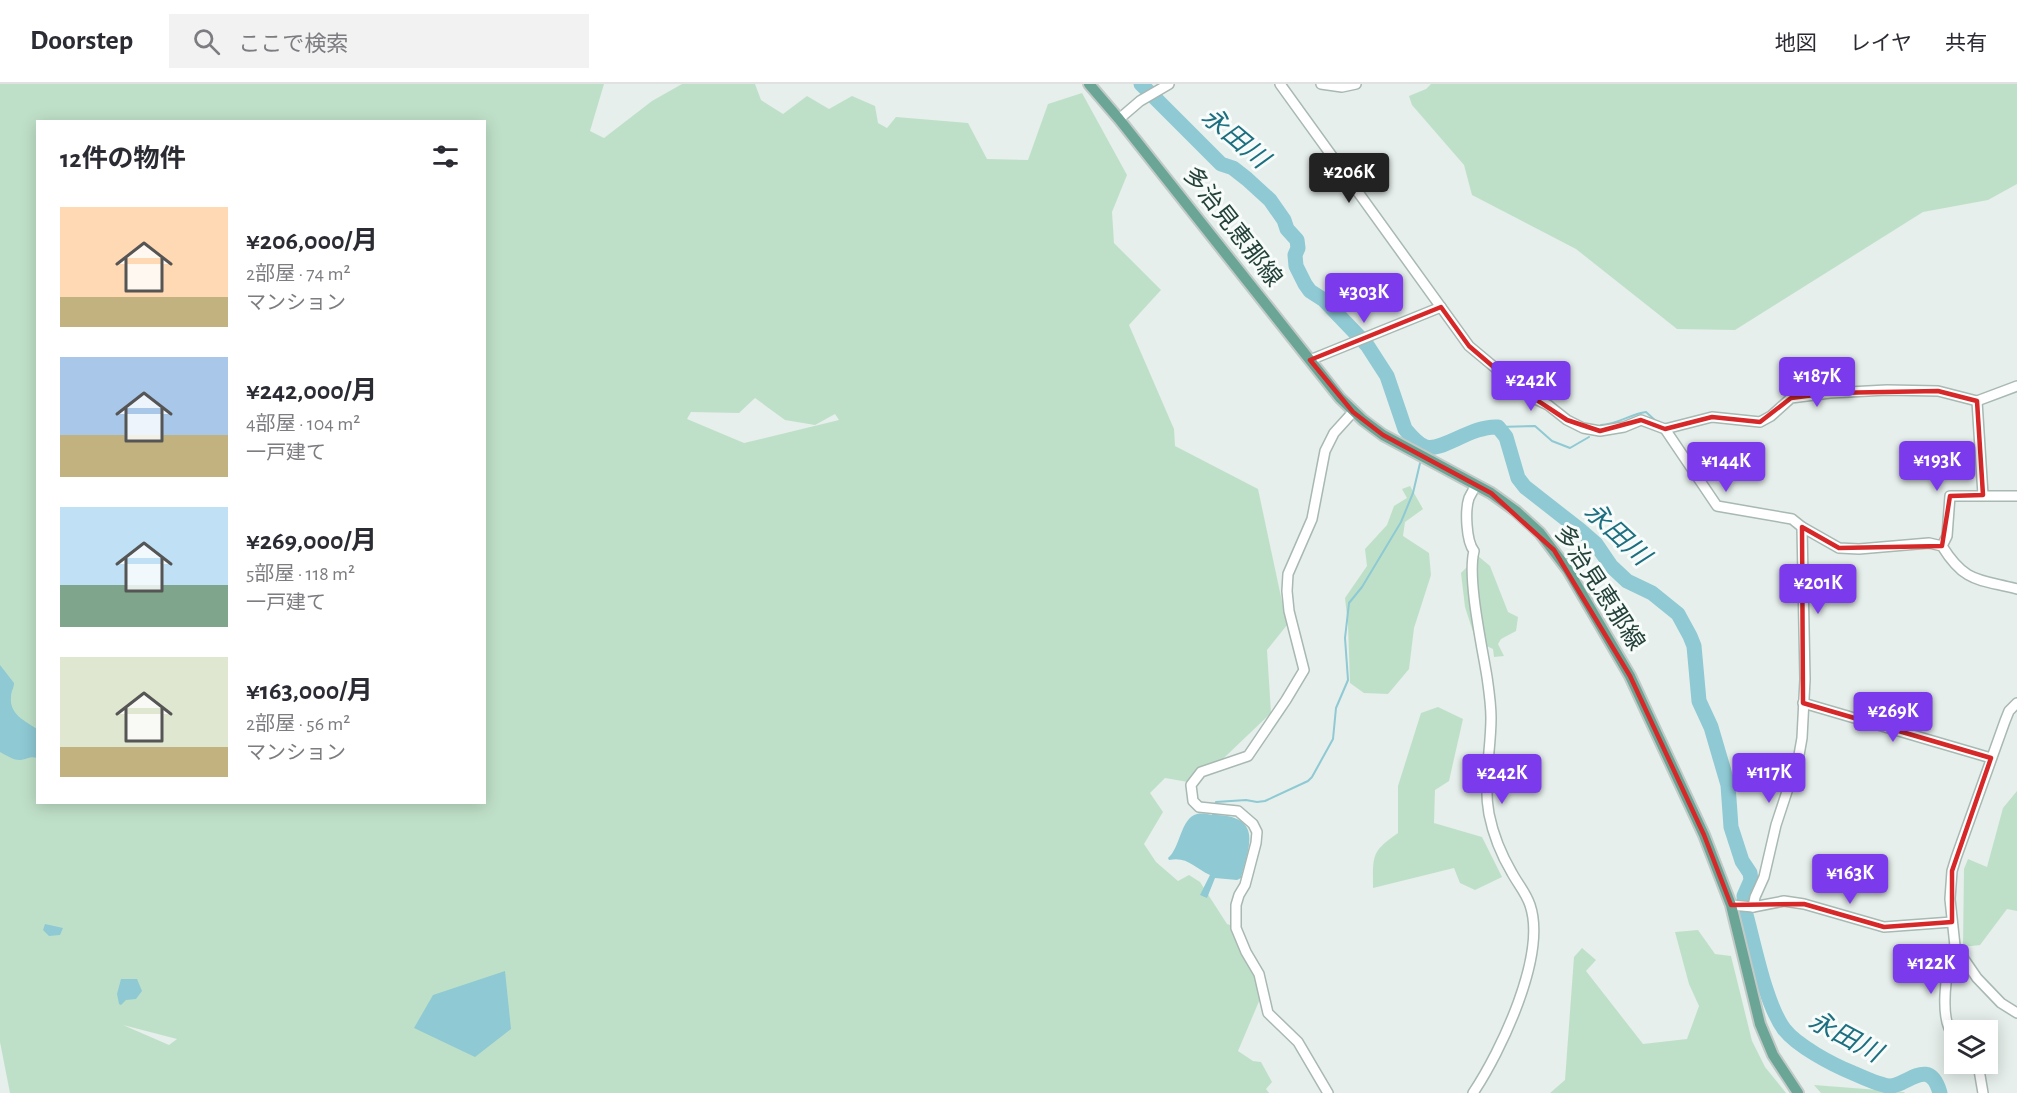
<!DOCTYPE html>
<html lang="ja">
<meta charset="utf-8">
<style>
:root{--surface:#fff;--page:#f2f2f3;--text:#2b2b33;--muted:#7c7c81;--line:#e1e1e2;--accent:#7c3aed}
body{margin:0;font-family:"Alegreya Sans","Noto Sans JP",sans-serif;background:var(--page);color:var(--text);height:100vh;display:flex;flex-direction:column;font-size:22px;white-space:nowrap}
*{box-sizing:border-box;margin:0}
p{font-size:20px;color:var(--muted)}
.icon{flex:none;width:33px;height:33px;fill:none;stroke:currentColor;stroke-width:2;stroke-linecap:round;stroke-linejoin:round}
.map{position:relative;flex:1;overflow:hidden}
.details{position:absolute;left:36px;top:36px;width:450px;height:684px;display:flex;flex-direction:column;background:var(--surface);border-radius:0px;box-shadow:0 3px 15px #0003}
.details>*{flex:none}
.fabs{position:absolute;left:1944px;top:936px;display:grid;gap:12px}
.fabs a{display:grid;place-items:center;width:54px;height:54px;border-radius:0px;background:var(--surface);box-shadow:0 3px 15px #0003;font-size:30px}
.price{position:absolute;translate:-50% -51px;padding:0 14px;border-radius:6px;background:var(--accent);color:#fff;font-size:20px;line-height:39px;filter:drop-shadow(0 2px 3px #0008)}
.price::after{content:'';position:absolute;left:50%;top:36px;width:18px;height:14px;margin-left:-9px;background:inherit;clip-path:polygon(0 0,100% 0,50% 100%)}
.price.selected{background:#222;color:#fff}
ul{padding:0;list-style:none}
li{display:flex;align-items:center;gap:18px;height:150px;padding:0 24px}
li span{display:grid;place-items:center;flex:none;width:168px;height:120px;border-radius:0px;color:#555}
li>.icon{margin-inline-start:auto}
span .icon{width:72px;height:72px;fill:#fffc;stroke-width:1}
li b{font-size:26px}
h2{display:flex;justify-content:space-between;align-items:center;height:72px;padding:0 24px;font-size:26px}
header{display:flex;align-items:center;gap:36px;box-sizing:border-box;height:84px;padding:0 30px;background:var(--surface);border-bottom:2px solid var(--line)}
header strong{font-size:28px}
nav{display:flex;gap:33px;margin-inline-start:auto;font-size:21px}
.search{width:420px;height:54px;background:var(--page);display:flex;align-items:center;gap:15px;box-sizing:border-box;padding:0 21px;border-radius:0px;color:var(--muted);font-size:22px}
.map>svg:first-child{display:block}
.green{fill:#bfe0c8;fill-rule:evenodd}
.water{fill:#8ec9d4}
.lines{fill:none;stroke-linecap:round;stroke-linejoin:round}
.stream{stroke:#8ec9d4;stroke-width:2}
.river{stroke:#8ec9d4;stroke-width:15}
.minor-casing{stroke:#a8b8b2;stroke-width:12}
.major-casing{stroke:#c2cac8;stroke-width:14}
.minor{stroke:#fff;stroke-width:9}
.major{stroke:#6aa596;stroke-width:10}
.marked{fill:none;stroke:#d62828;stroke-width:4.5;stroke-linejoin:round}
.labels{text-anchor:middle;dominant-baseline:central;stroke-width:6;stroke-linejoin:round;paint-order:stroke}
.street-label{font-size:24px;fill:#24423a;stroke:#f7fbf9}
.water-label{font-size:26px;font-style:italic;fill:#1c6f80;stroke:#f7fbf9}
</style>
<header>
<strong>Doorstep</strong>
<div class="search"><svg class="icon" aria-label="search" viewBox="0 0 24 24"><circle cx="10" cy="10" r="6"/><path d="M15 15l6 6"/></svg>ここで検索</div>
<nav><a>地図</a><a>レイヤ</a><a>共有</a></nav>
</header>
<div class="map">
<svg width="2017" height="1009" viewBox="0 0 2017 1009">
<rect width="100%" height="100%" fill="#e6efeb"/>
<g class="green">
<path d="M0,0H604L590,47L604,54L652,17L682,0H755L761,16L783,30L807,12L829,25L852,12L875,22L878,39L887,44L896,33L968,39L987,75L1028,76L1048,20L1082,9L1127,91L1112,128L1114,159L1161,206L1129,241L1174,345L1175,362L1258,405L1287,541L1267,566L1271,629L1206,691L1188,698L1165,694L1150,709L1163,728L1144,760L1156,778L1178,797L1189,791L1200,798L1227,840L1233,842L1254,887L1260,915L1238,967L1253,977L1261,978L1272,998L1266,1005L1269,1009H10L0,958ZM38,38H484V718H38ZM755,314L785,336L815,341L835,330L839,336L744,359L687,335L691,328L739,329ZM123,941L177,955L169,961Z"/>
<polygon points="1431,0 2017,0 2017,100 1988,116 1923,128 1735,246 1677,245 1576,165 1472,111 1464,81 1412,21 1409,12 1426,5"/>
<polygon points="1410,402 1423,425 1405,438 1403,452 1429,469 1431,491 1414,544 1409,585 1388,610 1364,609 1350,599 1348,541 1345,514 1367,482 1365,465 1387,441 1394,422 1407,414 1402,405"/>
<polygon points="1478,472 1490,482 1508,528 1518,533 1516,547 1501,555 1498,560 1504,572 1494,573 1493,565 1476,557 1465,523 1461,489"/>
<path d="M1438,623L1463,635L1449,697L1435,706L1434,739L1482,753L1502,793L1475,806L1460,799L1454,784L1373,804C1373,771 1371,768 1398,749V702L1421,629Z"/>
<polygon points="2017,707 2017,827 2007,825 1980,861 1963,863 1964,785 1968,775 1987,783 2003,724"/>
<polygon points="1698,846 1715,870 1731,872 1752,957 1765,983 1786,1009 1550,1009 1565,996 1574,873 1582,864 1596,876 1586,887 1643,960 1687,955 1699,922 1689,900 1675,848"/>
<polygon points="1814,1001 1904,1008 1905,1009 1821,1009"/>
</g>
<g class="water">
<path d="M0,581L14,599C14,604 11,607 11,613C9,630 25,637 37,645V674C30,672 28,675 21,676C14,677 6,671 0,668Z"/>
<path d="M1213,727H1217V731C1263,733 1249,763 1241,794L1237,796L1215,794L1207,814L1200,811L1210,791C1195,784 1187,772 1169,776L1168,774C1180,765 1181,733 1197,730C1202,729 1208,730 1212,731Z"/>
<polygon points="45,840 63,844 60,851 49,852 43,846"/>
<polygon points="505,887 511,945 475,973 414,944 433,911"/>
<polygon points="121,895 137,895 142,907 136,915 126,916 121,921 119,920 117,910"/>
</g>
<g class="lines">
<g class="stream">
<path d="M1601,341C1617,341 1630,330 1646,328L1657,338"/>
<polyline points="1498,343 1535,342 1552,357 1570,364 1589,353"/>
<polyline points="1423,369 1424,362"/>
<polyline points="1215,722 1216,718 1246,716 1257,718 1265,717 1308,697 1312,693 1333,655 1336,624 1348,596 1345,554 1349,519 1362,503 1401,438 1413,409 1421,375"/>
</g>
<path class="river" d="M1141,0L1221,80L1233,84L1247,95L1270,116L1284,136L1287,145L1297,156L1298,164L1295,171L1296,182L1305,200L1310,207L1324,216L1367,261L1387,292L1405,345C1410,351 1418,361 1426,363C1442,368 1472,341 1498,343L1506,353L1518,394L1525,403L1580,446L1596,460L1611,482L1627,497L1652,509L1678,530L1690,552L1694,562L1699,617L1711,643L1728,701L1731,743L1742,777L1750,789L1751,796L1744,812L1745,827C1754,859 1765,919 1784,945C1797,962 1833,981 1853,989C1864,994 1877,1000 1888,1002C1906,1004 1929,970 1940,1009"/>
<g class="minor-casing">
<g id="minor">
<path d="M1280,0L1469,262L1529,312L1548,321L1567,336L1583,344L1600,347L1624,343L1641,336L1665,345L1717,422L1792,435L1802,443L1839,464L1859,465L1929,459L1942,462C1965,499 1978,495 2017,505"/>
<polyline points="1321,0 1342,3 1356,0"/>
<polyline points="1119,35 1140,17 1169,0"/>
<polyline points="1310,276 1441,223"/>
<polyline points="1977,317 1983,411"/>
<polyline points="1665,345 1712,333 1760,338 1771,332 1791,314 1830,309 1887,306 1938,307 1977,317 2017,302"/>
<polyline points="1942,462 1947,452 1950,412 2017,412"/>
<polyline points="1803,619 1991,674"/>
<polyline points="2017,619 2009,627 2005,637 1956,774 1952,787 1950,815 1955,862 1977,894 2001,919 2017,929"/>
<polyline points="1731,821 1753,823 1784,817 1804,820 1884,843 1952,838"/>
<polyline points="1753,823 1755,813 1764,793 1776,741 1799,671 1802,654 1805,595 1802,443"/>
<path d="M1954,952C1938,936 1947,887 1951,866L1955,862"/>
<polyline points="1978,980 1983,1009"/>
<polyline points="1328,1009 1298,958 1268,929 1259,890 1246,868 1236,844 1236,821 1239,811 1245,801 1256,759 1257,748 1253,740 1238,727 1199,723 1193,717 1191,701 1201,688 1248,672 1286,616 1304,586 1289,527 1287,507 1288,490 1312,435 1325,367 1334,349 1353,328"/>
<path d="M1473,1009C1501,967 1547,871 1530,821C1526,809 1518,800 1512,789C1502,772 1493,750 1489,730C1483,697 1491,666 1491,634C1491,620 1489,607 1487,593C1482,562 1467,494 1474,467C1466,457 1465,426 1469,414C1471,410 1474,405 1476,401"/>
</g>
</g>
<g class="major-casing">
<polyline id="major" points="1089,0 1119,35 1340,314 1363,336 1383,351 1491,409 1516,427 1540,449 1568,486 1630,592 1704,751 1731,821 1760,940 1773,971 1798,1009"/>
</g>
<use href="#minor" class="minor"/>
<use href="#major" class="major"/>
</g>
<path class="marked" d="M1441,223L1469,262L1517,303L1567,336L1600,347L1641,336L1665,345L1712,333L1760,338L1791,314L1830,309L1938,307L1977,317L1983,411L1950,412L1942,462L1839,464L1802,443L1803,619L1991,674L1952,787V838L1884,843L1804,820L1731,821L1704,751L1630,592L1554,466L1491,409L1383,351L1353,328L1310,276Z"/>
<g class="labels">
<g class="street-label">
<text transform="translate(1232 143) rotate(52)">多治見恵那線</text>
<text transform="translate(1599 504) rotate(57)">多治見恵那線</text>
</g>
<g class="water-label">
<text transform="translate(1235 54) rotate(40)">永田川</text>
<text transform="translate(1617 450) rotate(43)">永田川</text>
<text transform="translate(1845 953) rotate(28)">永田川</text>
</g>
</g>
</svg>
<div class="fabs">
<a><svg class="icon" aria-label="layers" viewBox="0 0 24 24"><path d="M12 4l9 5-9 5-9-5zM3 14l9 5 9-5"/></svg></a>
</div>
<b class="price selected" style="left:1349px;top:120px">¥206K</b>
<b class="price" style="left:1364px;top:240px">¥303K</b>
<b class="price" style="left:1817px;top:324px">¥187K</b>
<b class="price" style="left:1531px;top:328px">¥242K</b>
<b class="price" style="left:1937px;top:408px">¥193K</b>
<b class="price" style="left:1726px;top:409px">¥144K</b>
<b class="price" style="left:1818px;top:531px">¥201K</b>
<b class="price" style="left:1893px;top:659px">¥269K</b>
<b class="price" style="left:1769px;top:720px">¥117K</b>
<b class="price" style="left:1502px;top:721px">¥242K</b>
<b class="price" style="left:1850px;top:821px">¥163K</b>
<b class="price" style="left:1931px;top:911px">¥122K</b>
<section class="details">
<h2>12件の物件<svg class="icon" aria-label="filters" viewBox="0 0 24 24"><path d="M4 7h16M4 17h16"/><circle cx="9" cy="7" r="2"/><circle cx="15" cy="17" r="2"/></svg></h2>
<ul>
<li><span style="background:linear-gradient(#ffd9b3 75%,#c2b280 0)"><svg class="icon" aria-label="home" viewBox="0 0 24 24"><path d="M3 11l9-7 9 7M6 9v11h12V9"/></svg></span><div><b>¥206,000/月</b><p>2部屋 · 74 m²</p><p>マンション</p></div></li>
<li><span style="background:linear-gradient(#a9c7e8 65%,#c2b280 0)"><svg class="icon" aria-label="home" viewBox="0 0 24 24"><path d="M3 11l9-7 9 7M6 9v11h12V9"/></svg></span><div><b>¥242,000/月</b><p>4部屋 · 104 m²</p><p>一戸建て</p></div></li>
<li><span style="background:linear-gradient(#bfe0f5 65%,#7fa58c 0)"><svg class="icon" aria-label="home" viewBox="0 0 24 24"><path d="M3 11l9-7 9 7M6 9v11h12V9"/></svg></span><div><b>¥269,000/月</b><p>5部屋 · 118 m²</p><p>一戸建て</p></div></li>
<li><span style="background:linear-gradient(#dfe7d0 75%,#c2b280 0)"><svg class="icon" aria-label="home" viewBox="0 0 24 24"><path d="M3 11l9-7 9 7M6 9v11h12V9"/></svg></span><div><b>¥163,000/月</b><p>2部屋 · 56 m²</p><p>マンション</p></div></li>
</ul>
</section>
</div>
